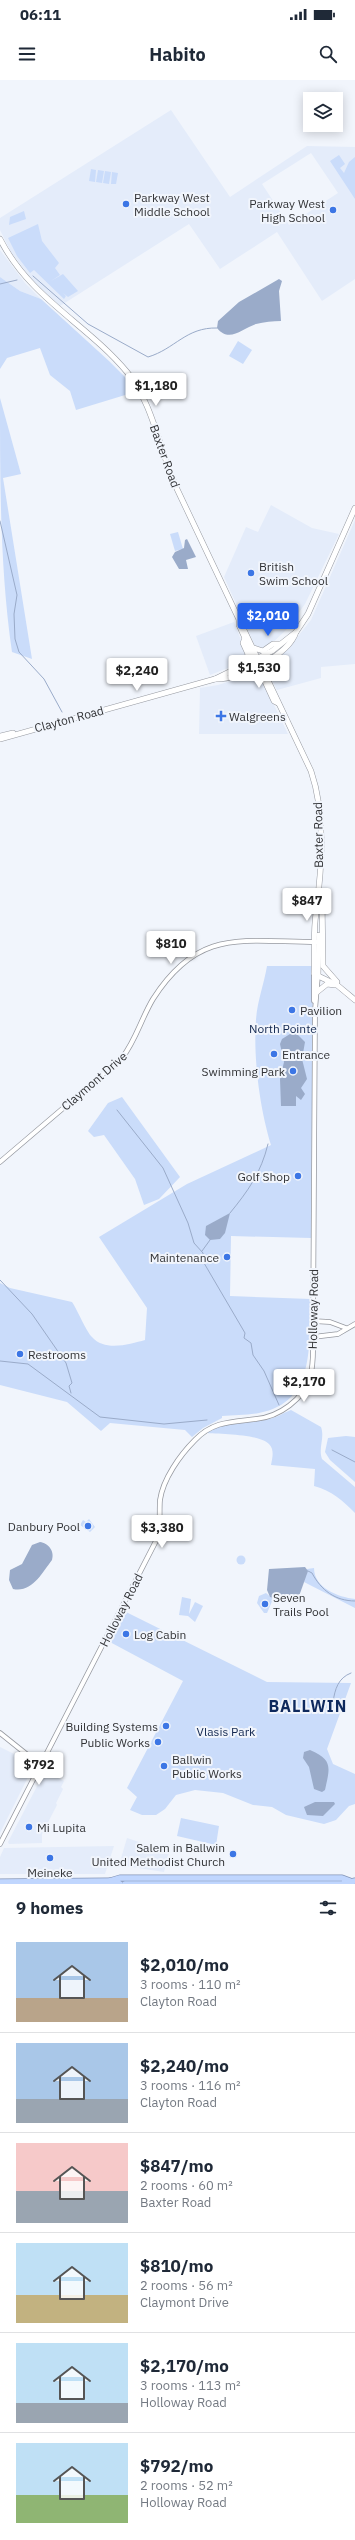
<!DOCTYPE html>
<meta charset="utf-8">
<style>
:root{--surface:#fff;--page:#f6f6f7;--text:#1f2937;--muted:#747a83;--line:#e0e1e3;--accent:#2563eb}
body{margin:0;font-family:"IBM Plex Sans",sans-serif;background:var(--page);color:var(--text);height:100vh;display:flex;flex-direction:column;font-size:15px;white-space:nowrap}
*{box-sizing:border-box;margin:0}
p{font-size:13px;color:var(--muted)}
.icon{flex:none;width:22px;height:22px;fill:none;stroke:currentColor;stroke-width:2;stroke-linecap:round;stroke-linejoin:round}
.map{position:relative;height:1804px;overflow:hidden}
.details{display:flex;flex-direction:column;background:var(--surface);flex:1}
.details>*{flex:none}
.fabs{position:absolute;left:303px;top:12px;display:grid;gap:8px}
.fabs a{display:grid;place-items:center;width:40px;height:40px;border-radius:0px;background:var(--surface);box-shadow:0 2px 10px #0003;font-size:20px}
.price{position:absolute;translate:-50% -34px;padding:0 9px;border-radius:4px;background:#fff;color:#222;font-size:13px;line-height:26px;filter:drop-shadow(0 1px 2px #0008)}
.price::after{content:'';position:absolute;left:50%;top:24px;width:12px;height:9px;margin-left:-6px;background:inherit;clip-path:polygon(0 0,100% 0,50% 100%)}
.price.on{background:var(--accent);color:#fff}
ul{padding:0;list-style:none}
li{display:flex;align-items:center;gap:12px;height:100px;padding:0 16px}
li+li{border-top:1px solid var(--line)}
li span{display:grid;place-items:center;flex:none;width:112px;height:80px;border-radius:0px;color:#555}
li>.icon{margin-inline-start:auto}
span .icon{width:48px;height:48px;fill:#fffc;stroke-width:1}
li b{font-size:17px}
h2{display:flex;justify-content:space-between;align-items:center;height:48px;padding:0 16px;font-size:17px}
.status{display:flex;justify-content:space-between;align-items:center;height:28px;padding:0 20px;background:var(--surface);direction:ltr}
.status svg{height:11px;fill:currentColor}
header{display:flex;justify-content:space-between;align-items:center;height:52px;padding:0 16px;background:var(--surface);font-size:18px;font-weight:700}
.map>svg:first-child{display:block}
.built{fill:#e4ecfa;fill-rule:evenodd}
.green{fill:#cadcfa}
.water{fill:#9aabc9}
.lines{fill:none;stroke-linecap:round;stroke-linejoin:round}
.stream{stroke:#9aabc9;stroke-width:1}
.tertiary-casing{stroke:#9699a0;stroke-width:5.5}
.secondary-casing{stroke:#9699a0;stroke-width:6}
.trunk-casing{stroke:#8596b7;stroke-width:7}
.tertiary{stroke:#fff;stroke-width:4}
.secondary{stroke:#fff;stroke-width:5}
.trunk{stroke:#c0d6fe;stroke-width:5.5}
.poi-dot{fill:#3c76e5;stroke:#f1f5fc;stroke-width:1.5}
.labels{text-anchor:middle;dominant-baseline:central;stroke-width:4;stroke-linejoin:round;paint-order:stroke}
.poi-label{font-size:12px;fill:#323336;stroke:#f1f5fc;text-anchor:start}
.street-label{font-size:12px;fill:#323336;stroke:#f1f5fc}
.park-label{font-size:12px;fill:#132850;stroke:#f1f5fc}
.district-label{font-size:16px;font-weight:bold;letter-spacing:1px;fill:#0e295d;stroke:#f1f5fc}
</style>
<div class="status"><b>06:11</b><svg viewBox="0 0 49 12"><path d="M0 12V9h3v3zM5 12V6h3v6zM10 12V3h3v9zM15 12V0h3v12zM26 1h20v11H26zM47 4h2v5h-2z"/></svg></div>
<header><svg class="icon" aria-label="menu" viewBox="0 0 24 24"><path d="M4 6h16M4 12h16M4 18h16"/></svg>Habito<svg class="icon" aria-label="search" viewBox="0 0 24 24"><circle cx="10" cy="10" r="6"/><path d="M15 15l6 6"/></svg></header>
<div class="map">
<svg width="355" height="1804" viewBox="0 0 355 1804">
<rect width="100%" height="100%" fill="#f1f5fc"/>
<g class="built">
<path d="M171,30L230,117L307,66L355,67V199L322,221L277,152L220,189L189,144L60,226L32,200L11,172L0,150V138ZM311,73L338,113L289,145L262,104Z"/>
<polygon points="0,170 25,203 41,219 20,211 0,197"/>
<polygon points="271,425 312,448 339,454 305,524 287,549 266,569 256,568 224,497 246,447 258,452"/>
<polygon points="355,440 355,584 321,587 321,598 277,610 268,593 267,585 295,560 311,540"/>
<polygon points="234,542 246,573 246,581 210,595 196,556"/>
<polygon points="251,594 260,597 262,600 288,654 199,654 200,608 218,605"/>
<polygon points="0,1667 28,1681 33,1687 0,1753"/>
<polygon points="45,1691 64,1701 61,1707 63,1709 56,1723 57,1725 42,1754 42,1763 9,1764 8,1762"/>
<polygon points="127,1758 169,1772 164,1792 119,1785"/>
<polygon points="114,1766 105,1794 0,1794 0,1777 4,1768"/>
</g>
<g class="green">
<polygon points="339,75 345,84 340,88 344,93 349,82 355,77 355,119 330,81"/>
<polygon points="91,89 96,90 95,102 89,101"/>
<polygon points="98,90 104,91 102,103 96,102"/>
<polygon points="105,91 111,92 109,104 103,103"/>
<polygon points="112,92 118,93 116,104 111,104"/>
<polygon points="24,131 26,139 9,145 10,137"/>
<polygon points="38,144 42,161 59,183 55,188 60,195 51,201 63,194 78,211 68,217 63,213 66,216 64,219 34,190 30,193 17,176 8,158"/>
<polygon points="0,197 20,211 41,219 109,281 125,297 135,312 76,330 70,311 50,295 40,268 7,278 0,289"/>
<polygon points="238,261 252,270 243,284 229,276"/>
<path d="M0,318L21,394L3,398L32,579L12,572C0,489 0,403 0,318Z"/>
<polygon points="178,452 183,469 175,471 170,454"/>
<path d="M267,886H313L311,1158L231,1156L230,1216L311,1219C308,1264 317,1322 259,1333C247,1335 234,1335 222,1336V1338L203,1348L192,1357L185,1350L110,1343L101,1351L67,1322L0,1305V1203L10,1208L72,1222C78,1231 86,1251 92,1257C105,1272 130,1264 145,1260L147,1228L99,1157L187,1104L271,1065C260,1029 253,978 256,940C257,922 264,904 267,886Z"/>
<polygon points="122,1017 180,1097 159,1119 144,1125 135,1099 104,1055 94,1057 88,1051 108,1023"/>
<path d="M291,1330L321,1347C325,1358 318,1368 322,1379L355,1407V1433C342,1420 332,1411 314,1406L315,1389L271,1385C272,1379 275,1370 269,1364C260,1354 220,1354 205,1353C225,1341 242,1343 264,1340C274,1339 281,1334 291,1330Z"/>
<polygon points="346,1356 355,1357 355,1402 330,1380 325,1372 328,1358"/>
<polygon points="89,1439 95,1447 90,1452 80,1445 83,1440 86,1442"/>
<circle cx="241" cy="1480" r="4.5"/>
<path d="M314,1488C314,1508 338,1517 355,1519V1528L304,1502L307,1489Z"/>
<polygon points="266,1513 273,1519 267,1533 264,1533 257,1523 259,1516"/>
<polygon points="182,1517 191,1519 189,1534 195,1522 203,1526 195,1542 188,1536 179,1535"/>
<polygon points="124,1531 267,1602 351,1603 327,1669 333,1684 355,1694 355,1724 349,1726 336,1740 324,1744 286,1735 272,1727 253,1725 223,1713 195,1710 176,1715 165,1729 156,1735 142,1735 130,1730 137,1717 127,1708 183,1601 108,1561"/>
<polygon points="181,1738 219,1746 216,1765 177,1756"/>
</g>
<g class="water">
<path d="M279,199L282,201L279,211L281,241C273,241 264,242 256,244C242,249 229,263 217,248L218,241L239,222Z"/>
<polygon points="187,459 196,477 186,480 188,489 179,489 172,477 175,472 184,468 185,460"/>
<polygon points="290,954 297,954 305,962 302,979 307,999 301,1008 305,1014 301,1020 296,1016 296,1026 281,1026 280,999 284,982 280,964 282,959"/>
<polygon points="230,1133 225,1153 220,1159 210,1160 205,1155 206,1146"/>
<path d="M40,1462C48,1463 55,1471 52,1480C42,1493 32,1513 13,1509L9,1500L10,1490L22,1484L32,1465Z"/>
<polygon points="305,1487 308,1491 298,1519 286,1522 270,1517 267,1510 269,1489"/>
<path d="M310,1670C333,1680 330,1687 325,1710L322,1712L314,1709L309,1687L303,1678L304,1672Z"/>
<polygon points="315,1722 334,1722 335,1724 323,1736 307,1735 304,1727"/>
</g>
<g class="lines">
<g class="stream">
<path d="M33,196L88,244L148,277C175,269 186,247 217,248"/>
<polyline points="0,204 17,200"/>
<polyline points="0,441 17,515 14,534 15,559 19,572 44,599 62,632"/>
<polyline points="117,1030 163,1088 188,1143 194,1163 203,1173 204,1183 245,1253 244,1258 251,1263 253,1275 264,1291 279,1325"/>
<path d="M230,1133C248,1111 261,1093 268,1064"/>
<polyline points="202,1171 210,1160"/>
<polyline points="0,1200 32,1234 66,1283 72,1303 69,1306 71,1313"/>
<polyline points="0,1281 28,1284 100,1337 164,1344 207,1340"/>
<polyline points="332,1370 355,1382"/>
<path d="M308,1491L312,1493C321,1510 335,1521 355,1521"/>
<path d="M333,1622C335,1609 338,1598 351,1593"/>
</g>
<g class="tertiary-casing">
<g id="tertiary">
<polyline points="314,894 314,921"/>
<path d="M0,1082L122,978C136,960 141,939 153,919C199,847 243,862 317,862"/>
<polyline points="313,1241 330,1242 346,1248"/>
<polyline points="313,1257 338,1254 355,1244"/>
<polyline points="0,1653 40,1685"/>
<path d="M0,1764L157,1459C161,1446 159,1433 160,1420C163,1399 180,1375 195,1360C213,1341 232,1342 256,1339C279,1337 304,1319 310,1297C314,1284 313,1270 313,1257L315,930L318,895"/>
</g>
</g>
<g class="secondary-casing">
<g id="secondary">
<path d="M0,159C30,218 87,244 127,292C153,323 160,372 177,409L311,691C326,735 322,787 316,833C313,853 315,874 314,894L337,905L355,920"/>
<polyline points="239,541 239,545 274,621 278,623"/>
<polyline points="245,558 243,563 248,574 245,584"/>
<polyline points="254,568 263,571 273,564 280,564"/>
<polyline points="245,595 253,593 262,597"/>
<path d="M215,599C238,601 289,575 296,552"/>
<polyline points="0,656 13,653"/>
<polyline points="0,659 215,599 272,571 296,552 308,534 355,428"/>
<polyline points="322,818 323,886 337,902"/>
<polyline points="318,895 319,855"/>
<polyline points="317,912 327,904 335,905"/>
</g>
</g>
<g class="trunk-casing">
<g id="trunk">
<polyline points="110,1801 120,1798 342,1798 350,1801"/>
<polyline points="0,1802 110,1801 120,1804"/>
<polyline points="125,1804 342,1804 355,1801"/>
</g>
</g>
<use href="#tertiary" class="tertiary"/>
<use href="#secondary" class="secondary"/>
<use href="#trunk" class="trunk"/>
</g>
<g class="poi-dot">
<circle cx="126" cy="124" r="4"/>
<circle cx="333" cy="130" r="4"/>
<circle cx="251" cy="493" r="4"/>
<path d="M219 630h4v4h4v4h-4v4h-4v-4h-4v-4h4z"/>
<circle cx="292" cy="930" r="4"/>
<circle cx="274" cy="974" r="4"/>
<circle cx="293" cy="991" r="4"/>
<circle cx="298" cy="1096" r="4"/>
<circle cx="227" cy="1177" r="4"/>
<circle cx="20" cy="1274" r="4"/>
<circle cx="88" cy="1446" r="4"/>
<circle cx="265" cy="1524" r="4"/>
<circle cx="126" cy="1554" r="4"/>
<circle cx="166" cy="1646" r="4"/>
<circle cx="158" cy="1662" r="4"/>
<circle cx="164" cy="1686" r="4"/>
<circle cx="29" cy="1747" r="4"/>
<circle cx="233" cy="1774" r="4"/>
<circle cx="50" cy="1778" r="4"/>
</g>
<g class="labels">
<g class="poi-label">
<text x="134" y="117">Parkway West<tspan x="134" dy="14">Middle School</tspan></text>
<text x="325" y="123" text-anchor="end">Parkway West<tspan x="325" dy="14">High School</tspan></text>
<text x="259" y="486">British<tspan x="259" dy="14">Swim School</tspan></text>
<text x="229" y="636">Walgreens</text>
<text x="300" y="930">Pavilion</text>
<text x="282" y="974">Entrance</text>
<text x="285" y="991" text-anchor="end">Swimming Park</text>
<text x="290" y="1096" text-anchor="end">Golf Shop</text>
<text x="219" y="1177" text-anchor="end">Maintenance</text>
<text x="28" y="1274">Restrooms</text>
<text x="80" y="1446" text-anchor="end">Danbury Pool</text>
<text x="273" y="1517">Seven<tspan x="273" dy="14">Trails Pool</tspan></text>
<text x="134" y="1554">Log Cabin</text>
<text x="158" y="1646" text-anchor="end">Building Systems</text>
<text x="150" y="1662" text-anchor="end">Public Works</text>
<text x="172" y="1679">Ballwin<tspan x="172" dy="14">Public Works</tspan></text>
<text x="37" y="1747">Mi Lupita</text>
<text x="225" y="1767" text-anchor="end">Salem in Ballwin<tspan x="225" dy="14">United Methodist Church</tspan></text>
<text x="50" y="1792" text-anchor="middle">Meineke</text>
</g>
<g class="street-label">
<text transform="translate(165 376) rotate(70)">Baxter Road</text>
<text transform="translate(69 639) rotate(-15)">Clayton Road</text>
<text transform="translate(318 755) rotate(-91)">Baxter Road</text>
<text transform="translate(94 1001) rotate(-41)">Claymont Drive</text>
<text transform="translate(313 1229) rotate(-89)">Holloway Road</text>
<text transform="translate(121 1530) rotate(-63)">Holloway Road</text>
</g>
<g class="park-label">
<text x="283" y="948">North Pointe</text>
<text x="226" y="1651">Vlasis Park</text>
</g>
<g class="district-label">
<text x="308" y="1626">BALLWIN</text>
</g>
</g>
</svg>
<div class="fabs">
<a><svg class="icon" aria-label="layers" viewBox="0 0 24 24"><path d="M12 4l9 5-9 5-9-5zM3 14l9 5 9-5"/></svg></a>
</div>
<b class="price" style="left:156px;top:327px">$1,180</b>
<b class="price on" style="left:268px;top:557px">$2,010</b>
<b class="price" style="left:259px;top:609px">$1,530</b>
<b class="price" style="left:137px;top:612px">$2,240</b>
<b class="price" style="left:307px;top:842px">$847</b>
<b class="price" style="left:171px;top:885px">$810</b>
<b class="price" style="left:304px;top:1323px">$2,170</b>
<b class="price" style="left:162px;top:1469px">$3,380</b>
<b class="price" style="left:39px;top:1706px">$792</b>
</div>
<section class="details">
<h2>9 homes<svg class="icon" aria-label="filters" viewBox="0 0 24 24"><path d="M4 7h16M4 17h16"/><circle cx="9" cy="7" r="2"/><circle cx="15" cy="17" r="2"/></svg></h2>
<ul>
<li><span style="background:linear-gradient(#a9c7e8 70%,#b9a48a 0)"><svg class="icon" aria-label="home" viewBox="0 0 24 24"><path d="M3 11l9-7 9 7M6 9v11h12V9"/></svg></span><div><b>$2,010/mo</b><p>3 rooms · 110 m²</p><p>Clayton Road</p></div></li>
<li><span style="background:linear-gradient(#a9c7e8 70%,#9aa5b1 0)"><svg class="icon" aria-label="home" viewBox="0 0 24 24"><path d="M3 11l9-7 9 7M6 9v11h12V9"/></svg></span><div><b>$2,240/mo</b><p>3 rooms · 116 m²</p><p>Clayton Road</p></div></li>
<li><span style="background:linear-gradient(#f6c9c9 60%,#9aa5b1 0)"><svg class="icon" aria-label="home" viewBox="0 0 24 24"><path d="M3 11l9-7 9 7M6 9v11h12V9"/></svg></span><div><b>$847/mo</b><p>2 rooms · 60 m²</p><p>Baxter Road</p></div></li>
<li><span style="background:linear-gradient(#bfe0f5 65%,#c2b280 0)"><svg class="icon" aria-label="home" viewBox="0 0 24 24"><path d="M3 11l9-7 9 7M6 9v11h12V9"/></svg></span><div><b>$810/mo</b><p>2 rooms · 56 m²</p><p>Claymont Drive</p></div></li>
<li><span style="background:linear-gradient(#bfe0f5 75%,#9aa5b1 0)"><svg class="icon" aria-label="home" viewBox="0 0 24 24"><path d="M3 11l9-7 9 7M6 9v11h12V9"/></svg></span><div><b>$2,170/mo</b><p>3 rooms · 113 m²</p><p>Holloway Road</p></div></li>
<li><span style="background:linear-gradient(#bfe0f5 65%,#8fb573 0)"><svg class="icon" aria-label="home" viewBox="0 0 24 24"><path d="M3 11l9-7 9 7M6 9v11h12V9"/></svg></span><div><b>$792/mo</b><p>2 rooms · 52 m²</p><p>Holloway Road</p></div></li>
</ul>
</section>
